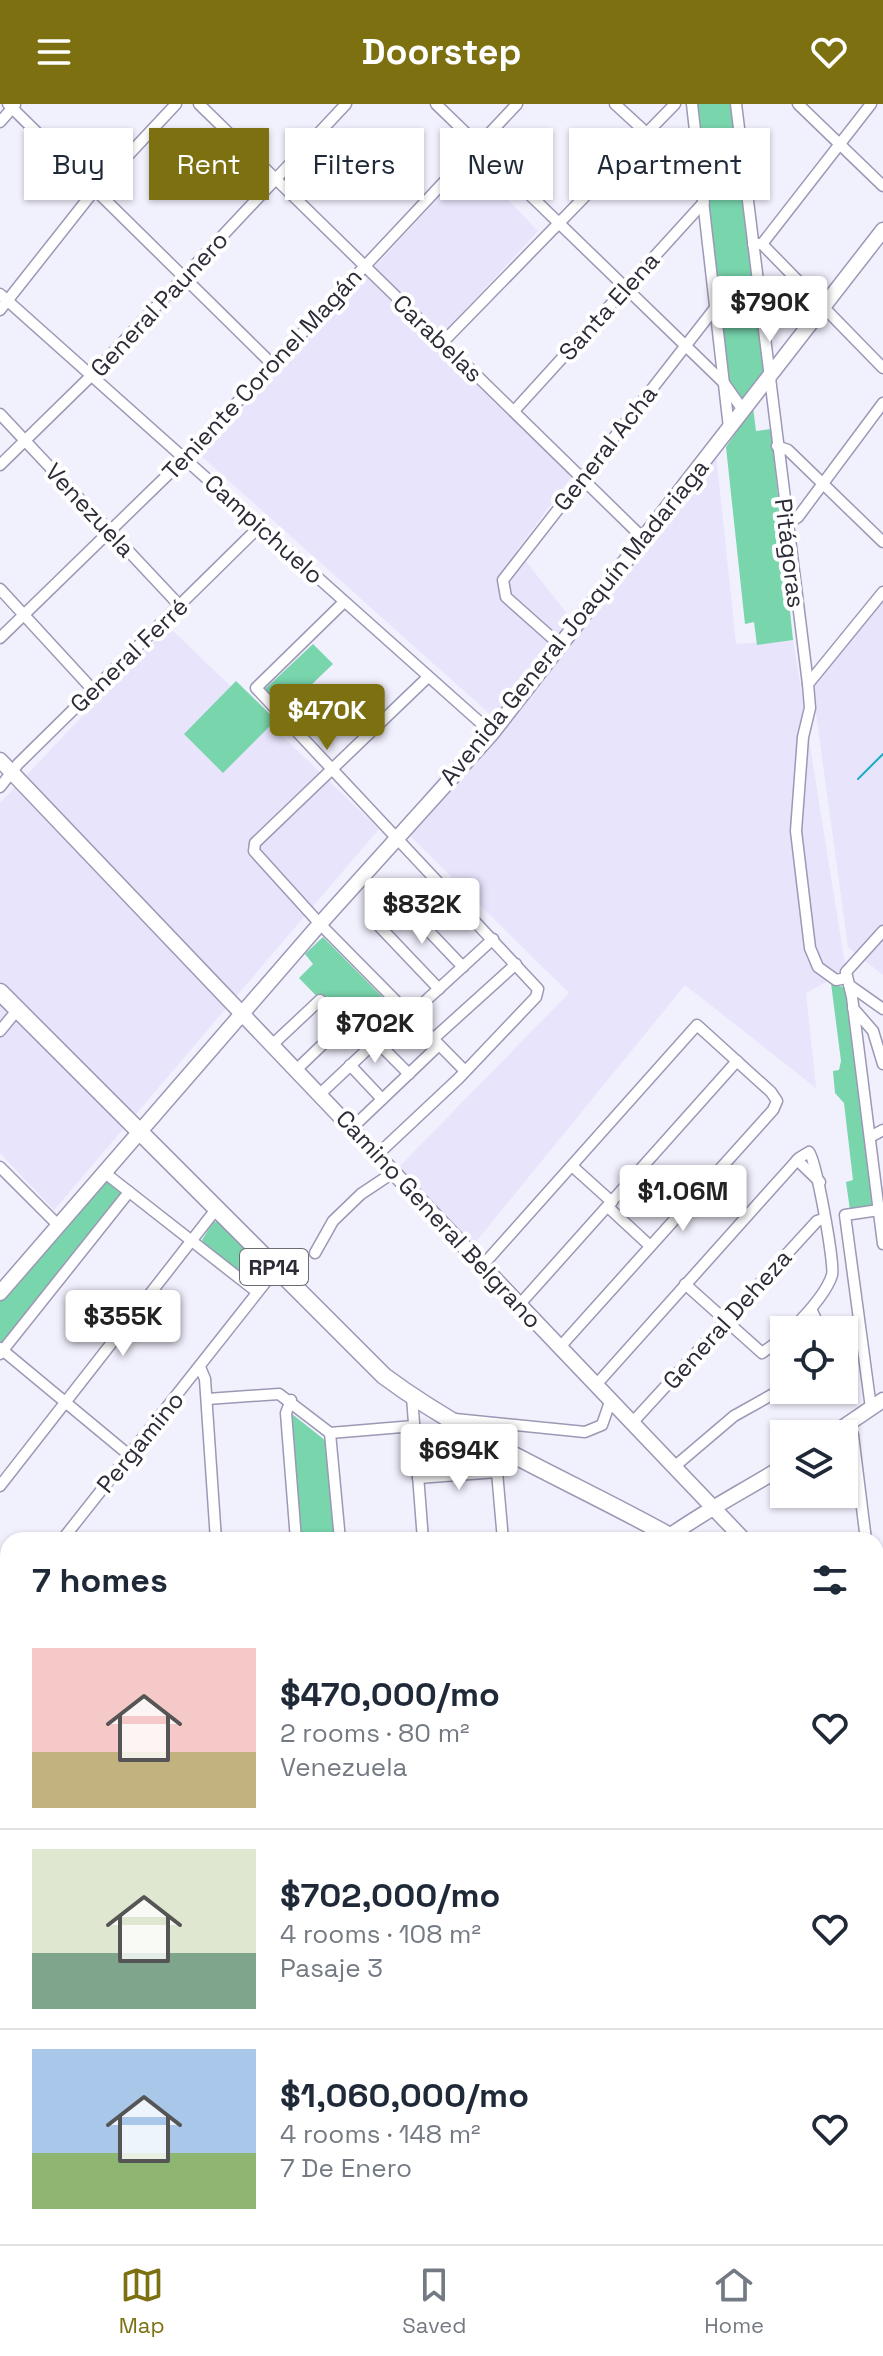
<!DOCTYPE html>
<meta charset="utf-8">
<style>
:root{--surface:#fff;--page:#f2f2f3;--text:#1f2937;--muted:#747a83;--line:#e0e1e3;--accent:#7c7010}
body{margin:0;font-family:"Space Grotesk",sans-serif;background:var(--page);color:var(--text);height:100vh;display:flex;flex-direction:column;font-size:30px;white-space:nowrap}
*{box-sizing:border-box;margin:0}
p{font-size:26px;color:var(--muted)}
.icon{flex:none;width:44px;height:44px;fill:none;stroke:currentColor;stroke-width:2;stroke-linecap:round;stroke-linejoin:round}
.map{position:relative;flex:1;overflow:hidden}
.sheet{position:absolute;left:0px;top:1428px;width:884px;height:712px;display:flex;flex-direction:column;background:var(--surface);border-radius:24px 24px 0 0;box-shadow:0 2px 6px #0004}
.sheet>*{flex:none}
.top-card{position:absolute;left:24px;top:24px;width:836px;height:72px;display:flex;gap:16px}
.controls{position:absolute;left:770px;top:1212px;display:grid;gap:16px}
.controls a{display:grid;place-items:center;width:88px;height:88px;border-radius:0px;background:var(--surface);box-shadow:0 2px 6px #0004;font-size:40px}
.price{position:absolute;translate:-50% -68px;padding:0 18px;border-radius:8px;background:#fff;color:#222;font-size:26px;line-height:52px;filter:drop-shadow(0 2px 4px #0008)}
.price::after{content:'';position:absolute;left:50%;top:48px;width:24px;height:18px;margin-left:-12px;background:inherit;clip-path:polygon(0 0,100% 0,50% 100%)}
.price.current{background:var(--accent);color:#fff}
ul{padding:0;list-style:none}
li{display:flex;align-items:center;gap:24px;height:200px;padding:0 32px}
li+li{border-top:2px solid var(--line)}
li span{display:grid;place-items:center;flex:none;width:224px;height:160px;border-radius:0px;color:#555}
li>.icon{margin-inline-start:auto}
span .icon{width:96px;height:96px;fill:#fffc;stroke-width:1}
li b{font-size:34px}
h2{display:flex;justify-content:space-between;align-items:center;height:96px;padding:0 32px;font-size:34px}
.tag{padding:0 28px;border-radius:0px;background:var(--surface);box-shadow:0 2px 6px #0004;font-size:28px;line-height:72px}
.tag.current{background:var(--accent);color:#fff}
header{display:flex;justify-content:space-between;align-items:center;height:104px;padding:0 32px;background:var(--accent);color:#fff;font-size:36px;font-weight:700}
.menu{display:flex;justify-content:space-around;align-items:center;height:112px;border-top:2px solid var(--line);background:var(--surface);font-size:22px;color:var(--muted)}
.menu a{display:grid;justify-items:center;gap:4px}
.menu .current{color:var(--accent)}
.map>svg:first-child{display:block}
.built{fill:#e7e4fc}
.green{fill:#78d5ac}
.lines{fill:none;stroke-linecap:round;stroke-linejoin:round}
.stream{stroke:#19acc3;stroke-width:2}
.street-casing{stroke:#9c98b5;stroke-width:13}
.secondary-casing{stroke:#9c98b5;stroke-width:17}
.primary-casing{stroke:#9c98b5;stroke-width:19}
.street{stroke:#fff;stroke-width:10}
.secondary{stroke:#fff;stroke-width:14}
.primary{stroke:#fff;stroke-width:16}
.labels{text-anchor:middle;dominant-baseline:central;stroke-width:8;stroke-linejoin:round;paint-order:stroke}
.shield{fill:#fff;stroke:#6c6b73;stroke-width:2}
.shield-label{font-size:22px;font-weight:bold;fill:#2d2b37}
.street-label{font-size:24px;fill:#2d2b37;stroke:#fff}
</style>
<header><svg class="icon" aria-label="menu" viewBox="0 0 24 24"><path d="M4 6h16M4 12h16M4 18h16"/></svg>Doorstep<svg class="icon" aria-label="heart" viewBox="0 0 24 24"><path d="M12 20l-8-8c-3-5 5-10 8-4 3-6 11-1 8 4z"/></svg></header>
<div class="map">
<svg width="883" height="2140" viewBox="0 0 883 2140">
<rect width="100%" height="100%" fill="#f1f0fd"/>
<g class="built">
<polygon points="472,58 538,127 437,236 578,364 517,446 572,516 715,340 736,540 793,536 846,867 806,889 816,984 685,881 470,1145 400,1062 569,889 399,721 491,611 200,351"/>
<polygon points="883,482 883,871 848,843 811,573"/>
<polygon points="168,522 379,725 54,1106 0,1049 0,699"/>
<polygon points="876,1593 882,1599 883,1610 883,2140 847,2140 839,2132 876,2132"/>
<polygon points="8,2132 812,2132 820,2140 1,2140"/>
</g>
<g class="green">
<polygon points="698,0 732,0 765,267 742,295 730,283"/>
<polygon points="753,303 756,327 771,325 793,536 757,541 754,518 745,520 726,343"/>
<polygon points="313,540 333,560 284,607 264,586"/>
<polygon points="236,577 276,616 223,669 184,630"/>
<polygon points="323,833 402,913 368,945 299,874 313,860 305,850"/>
<polygon points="831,879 846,884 875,1103 850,1106 846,1078 853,1076 844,999 835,989 833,967 839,966 841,957"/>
<polygon points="105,1069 129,1088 0,1249 0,1189"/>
<polygon points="220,1117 262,1161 264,1172 260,1178 252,1178 205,1141 202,1136 213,1118"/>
<polygon points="292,1310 326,1337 335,1436 299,1436"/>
</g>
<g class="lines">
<polyline class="stream" points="858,675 883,650"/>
<g class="street-casing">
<g id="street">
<polyline points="8,0 272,260"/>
<polyline points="199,0 643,434"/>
<polyline points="436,0 724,279 743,306"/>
<polyline points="615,0 701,79"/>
<polyline points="692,0 729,324"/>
<polyline points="736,0 808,580 810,604 803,633 796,727 810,844 818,863 836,876 846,874"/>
<polyline points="798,0 883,82"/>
<polyline points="0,18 15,1"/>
<polyline points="753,140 762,140 871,0"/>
<polyline points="762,140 883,264"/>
<polyline points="0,190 492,629"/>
<polyline points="0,206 90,92 176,0"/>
<polyline points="443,238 675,0"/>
<polyline points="514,307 704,98"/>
<polyline points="0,310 180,502"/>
<polyline points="777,342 788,346 883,438"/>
<polyline points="0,361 91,272 346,0"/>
<polyline points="787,420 798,413 883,299"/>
<polyline points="0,485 93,586"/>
<polyline points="344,498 256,584 538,885 536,893 459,974 378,1050"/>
<polyline points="0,534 185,354 517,0"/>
<polyline points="560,541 506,493 503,476 715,204"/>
<polyline points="428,573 255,739 254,747 320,820 465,967"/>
<polyline points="808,580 883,488"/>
<polyline points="0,683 18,660 261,421"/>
<polyline points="403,800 463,863"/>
<polyline points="380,823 439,885"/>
<polyline points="883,827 846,868 852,893 883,1140"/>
<polyline points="849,881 883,905"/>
<polyline points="853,904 873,927 883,960"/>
<polyline points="409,912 493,835"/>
<polyline points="0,927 18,905"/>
<polyline points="432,936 516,860"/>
<polyline points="376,937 409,970"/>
<polyline points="273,940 320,896"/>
<polyline points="350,961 382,995"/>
<polyline points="297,965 344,920"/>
<polyline points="320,990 406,909"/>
<polyline points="353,1023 438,942"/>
<polyline points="870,1033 883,1026"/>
<polyline points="797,1056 820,1078"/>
<polyline points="572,1062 612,1098"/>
<polyline points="0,1063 59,1122"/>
<polyline points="105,1069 257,1188"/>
<polyline points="608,1103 649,1141"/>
<polyline points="315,1149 333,1117 361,1090 394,1068"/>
<polyline points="483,1161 697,921 771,988 777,997 773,1006 560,1243"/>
<polyline points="685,1180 762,1249 784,1233"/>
<polyline points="520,1200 737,957"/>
<polyline points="811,1205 821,1226"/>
<polyline points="0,1244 129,1351"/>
<polyline points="0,1250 129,1088"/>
<polyline points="200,1263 205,1275 216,1436"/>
<path d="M595,1282L799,1054L809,1048C816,1055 835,1161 832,1171C827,1188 804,1213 791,1226"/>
<polyline points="412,1293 423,1436"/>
<polyline points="207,1295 279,1290 330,1329 414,1322"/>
<polyline points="291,1296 286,1309 296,1436"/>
<polyline points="871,1304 845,1111 879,1106"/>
<polyline points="455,1315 585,1328 602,1321 610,1298"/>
<polyline points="632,1319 817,1117 823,1115"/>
<polyline points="848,1320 853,1331 866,1436"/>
<polyline points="330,1329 340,1436"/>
<polyline points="674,1363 734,1312 784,1284"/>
<polyline points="418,1374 497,1368"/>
<polyline points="0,1382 217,1104"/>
<polyline points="62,1436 276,1165"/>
<polyline points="503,1436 497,1368 507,1348"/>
<polyline points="0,1515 8,1505"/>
<polyline points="876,1520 881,1556 876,1563"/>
<polyline points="0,1552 8,1559"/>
<polyline points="0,1589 8,1580"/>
<polyline points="0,1802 8,1793"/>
<polyline points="0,1957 8,1947"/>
<polyline points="0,1963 8,1969"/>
<polyline points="600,2132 608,2140"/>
<polyline points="823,2132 831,2140"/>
<polyline points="436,2140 443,2132"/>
<polyline points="655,2140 662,2132"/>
</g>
</g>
<g class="secondary-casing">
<g id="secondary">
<polyline points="0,656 744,1436"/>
<polyline points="0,1189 318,822 492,629 883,126"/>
<polyline points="833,1330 883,1296"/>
<path d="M664,1436C702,1408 744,1387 784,1362"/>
<polyline points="0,2125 8,2115"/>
</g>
</g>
<g class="primary-casing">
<g id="primary">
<path d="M0,888L384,1272C474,1339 580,1381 677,1436"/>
<polyline points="876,1572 883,1580"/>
</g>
</g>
<use href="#street" class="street"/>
<use href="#secondary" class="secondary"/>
<use href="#primary" class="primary"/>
</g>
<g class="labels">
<rect class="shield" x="240" y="1145" width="68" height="36" rx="6"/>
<g class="shield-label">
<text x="274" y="1163">RP14</text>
</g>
<g class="street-label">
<text transform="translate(159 200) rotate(-47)">General Paunero</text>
<text transform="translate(609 202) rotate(-48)">Santa Elena</text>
<text transform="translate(438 234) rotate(44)">Carabelas</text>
<text transform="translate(262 270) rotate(-47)">Teniente Coronel Magán</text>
<text transform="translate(605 344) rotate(-52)">General Acha</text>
<text transform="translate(90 406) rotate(47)">Venezuela</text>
<text transform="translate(264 425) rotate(42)">Campichuelo</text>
<text transform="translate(790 449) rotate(83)">Pitágoras</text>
<text transform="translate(574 518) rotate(-51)">Avenida General Joaquín Madariaga</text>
<text transform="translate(129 551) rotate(-44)">General Ferré</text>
<text transform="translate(439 1115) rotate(47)">Camino General Belgrano</text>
<text transform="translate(727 1215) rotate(-48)">General Deheza</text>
<text transform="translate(140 1338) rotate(-51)">Pergamino</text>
</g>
</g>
</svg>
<div class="controls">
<a><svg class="icon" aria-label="locate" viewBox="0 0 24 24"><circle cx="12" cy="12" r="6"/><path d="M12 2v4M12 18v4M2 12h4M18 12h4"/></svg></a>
<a><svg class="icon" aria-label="layers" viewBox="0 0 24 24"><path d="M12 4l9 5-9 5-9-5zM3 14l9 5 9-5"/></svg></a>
</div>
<b class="price" style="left:770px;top:240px">$790K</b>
<b class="price current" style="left:327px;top:648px">$470K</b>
<b class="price" style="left:422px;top:842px">$832K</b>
<b class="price" style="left:375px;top:961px">$702K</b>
<b class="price" style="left:683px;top:1129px">$1.06M</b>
<b class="price" style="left:123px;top:1254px">$355K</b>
<b class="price" style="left:459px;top:1388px">$694K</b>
<div class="top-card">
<a class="tag">Buy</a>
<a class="tag current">Rent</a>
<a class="tag">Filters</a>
<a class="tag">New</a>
<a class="tag">Apartment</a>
</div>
<section class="sheet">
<h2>7 homes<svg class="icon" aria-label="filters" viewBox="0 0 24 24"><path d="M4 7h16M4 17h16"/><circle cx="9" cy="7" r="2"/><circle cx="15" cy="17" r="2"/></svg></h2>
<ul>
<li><span style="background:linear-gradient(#f6c9c9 65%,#c2b280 0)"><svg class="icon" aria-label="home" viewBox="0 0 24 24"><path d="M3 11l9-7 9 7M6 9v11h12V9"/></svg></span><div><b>$470,000/mo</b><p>2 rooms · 80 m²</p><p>Venezuela</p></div><svg class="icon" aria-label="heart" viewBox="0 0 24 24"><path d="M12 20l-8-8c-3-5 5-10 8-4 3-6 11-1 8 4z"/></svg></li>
<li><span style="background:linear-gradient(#dfe7d0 65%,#7fa58c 0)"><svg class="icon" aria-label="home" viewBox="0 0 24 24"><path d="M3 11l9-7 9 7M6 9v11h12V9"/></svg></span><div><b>$702,000/mo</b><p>4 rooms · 108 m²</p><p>Pasaje 3</p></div><svg class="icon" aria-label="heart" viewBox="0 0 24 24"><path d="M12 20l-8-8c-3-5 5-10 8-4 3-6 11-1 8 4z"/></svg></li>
<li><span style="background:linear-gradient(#a9c7e8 65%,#8fb573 0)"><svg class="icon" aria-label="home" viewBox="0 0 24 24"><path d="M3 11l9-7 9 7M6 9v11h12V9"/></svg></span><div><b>$1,060,000/mo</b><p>4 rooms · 148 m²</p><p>7 De Enero</p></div><svg class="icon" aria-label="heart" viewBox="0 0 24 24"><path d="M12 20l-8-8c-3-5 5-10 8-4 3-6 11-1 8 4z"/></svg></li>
</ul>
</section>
</div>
<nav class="menu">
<a class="current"><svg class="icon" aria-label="map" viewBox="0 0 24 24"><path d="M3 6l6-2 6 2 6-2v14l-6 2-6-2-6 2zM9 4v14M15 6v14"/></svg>Map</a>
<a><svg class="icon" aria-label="saved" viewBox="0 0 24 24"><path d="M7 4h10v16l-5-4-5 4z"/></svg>Saved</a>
<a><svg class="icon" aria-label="home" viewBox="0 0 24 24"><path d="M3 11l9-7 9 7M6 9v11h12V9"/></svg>Home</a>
</nav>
